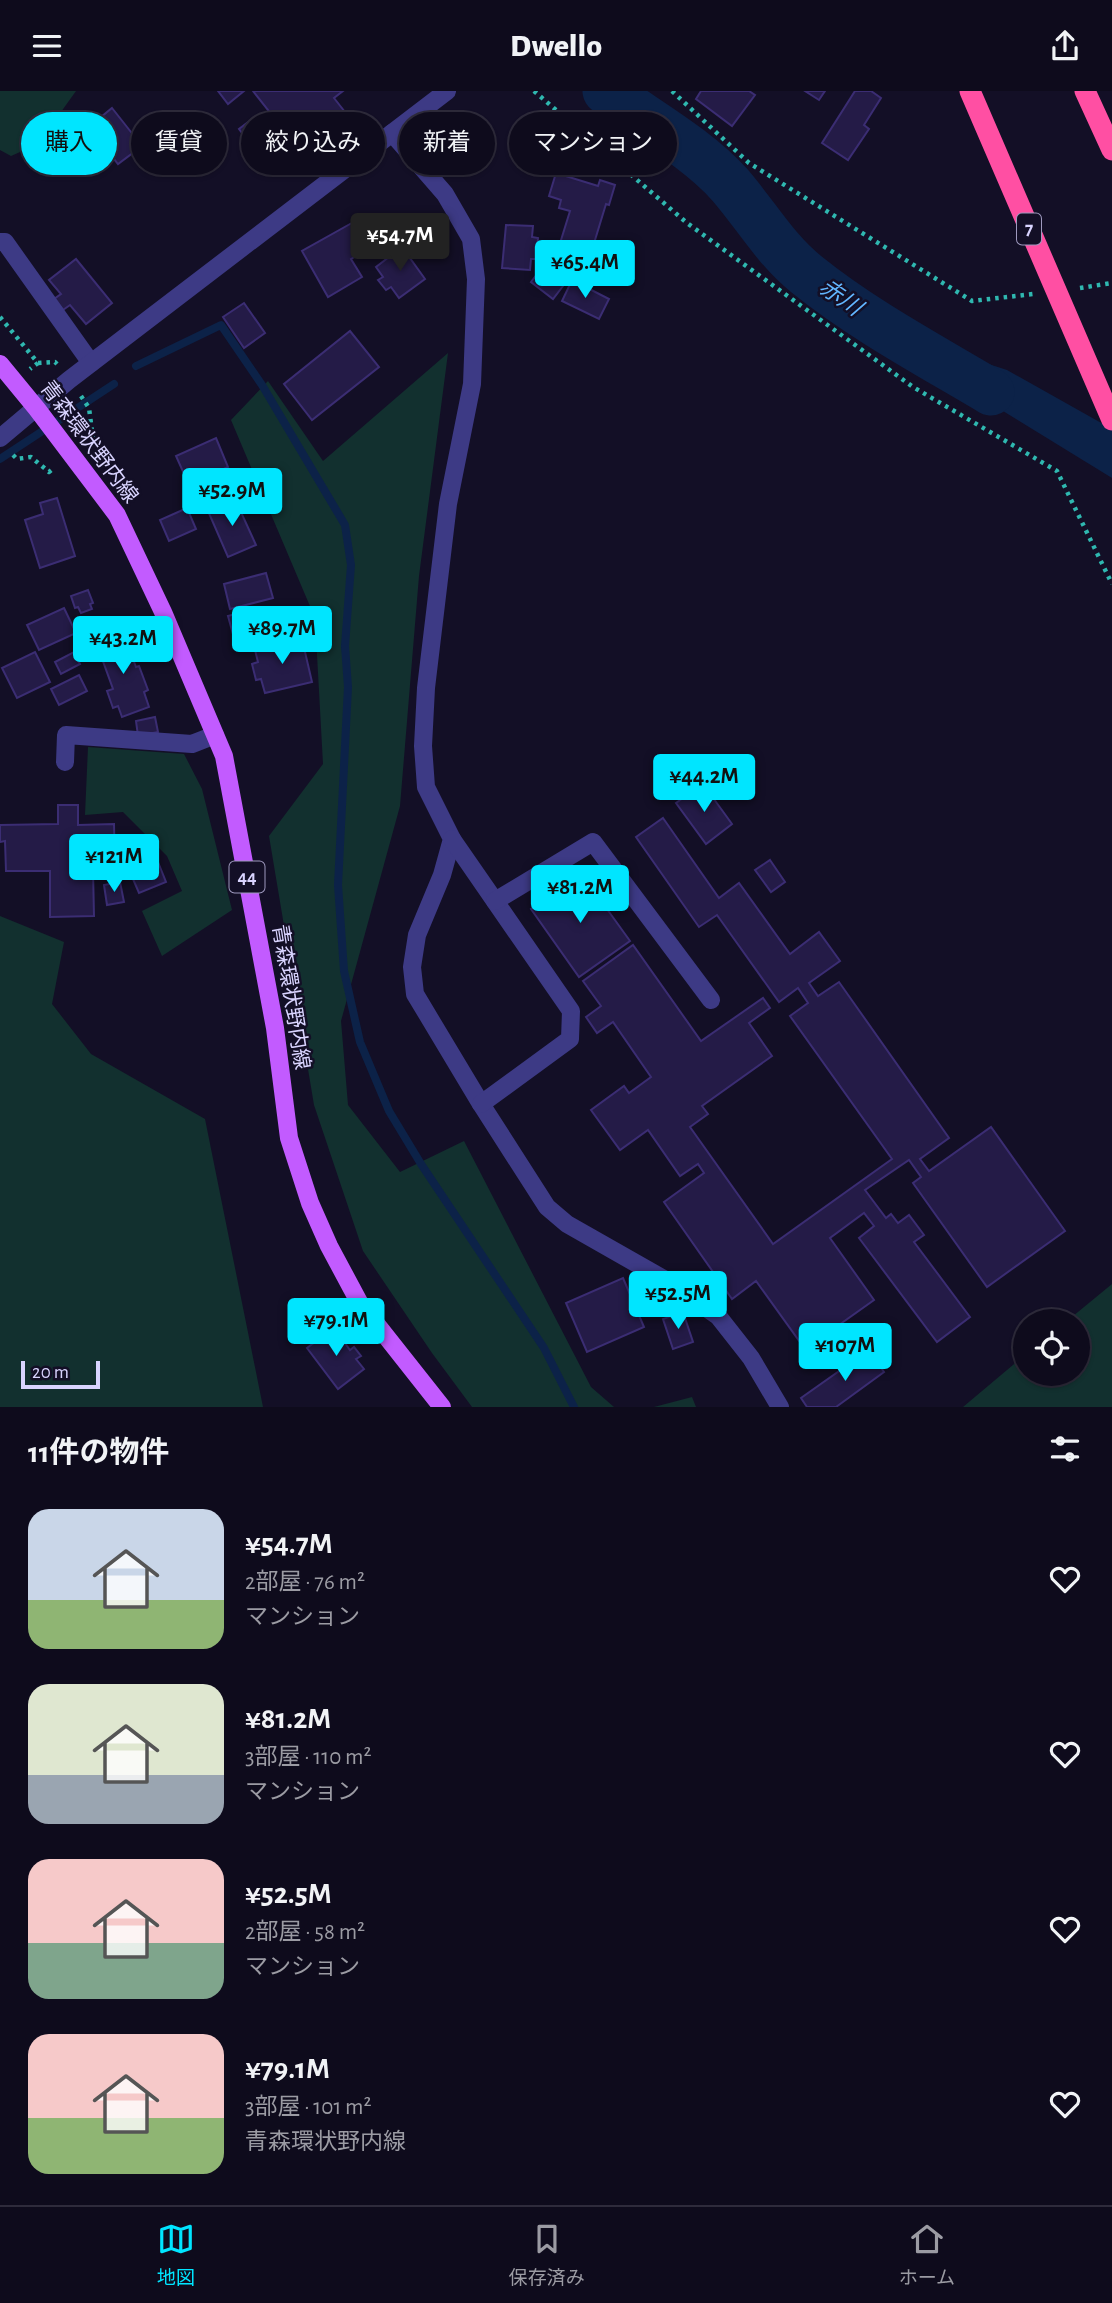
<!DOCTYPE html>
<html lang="ja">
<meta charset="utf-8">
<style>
:root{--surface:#0e0b1c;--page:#171425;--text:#f1f3f6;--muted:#9b9ba3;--line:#2e2b3b;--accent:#00e5ff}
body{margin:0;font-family:"Alegreya Sans","Noto Sans JP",sans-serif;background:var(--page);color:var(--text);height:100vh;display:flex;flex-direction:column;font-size:26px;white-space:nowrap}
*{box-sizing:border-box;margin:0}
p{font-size:23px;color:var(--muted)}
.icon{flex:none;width:38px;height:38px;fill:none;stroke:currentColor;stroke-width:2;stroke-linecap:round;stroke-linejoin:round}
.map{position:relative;height:1316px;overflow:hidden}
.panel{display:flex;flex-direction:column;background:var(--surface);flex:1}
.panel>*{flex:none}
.top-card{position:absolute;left:21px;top:21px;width:700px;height:63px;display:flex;gap:14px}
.tools{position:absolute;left:1013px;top:1218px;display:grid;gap:14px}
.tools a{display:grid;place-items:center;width:77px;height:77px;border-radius:50%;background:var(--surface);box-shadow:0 2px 5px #0004,0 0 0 2px var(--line);font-size:35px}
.scale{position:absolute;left:21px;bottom:18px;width:79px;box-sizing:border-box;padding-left:7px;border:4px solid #d9d4ff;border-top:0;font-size:19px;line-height:24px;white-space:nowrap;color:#d9d4ff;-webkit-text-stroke:5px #130f26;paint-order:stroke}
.price{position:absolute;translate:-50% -60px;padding:0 16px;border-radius:7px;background:var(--accent);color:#111;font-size:23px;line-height:46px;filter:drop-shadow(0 2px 4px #0008)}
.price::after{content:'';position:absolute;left:50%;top:42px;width:21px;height:16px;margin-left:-10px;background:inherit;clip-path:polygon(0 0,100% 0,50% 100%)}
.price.on{background:#222;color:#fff}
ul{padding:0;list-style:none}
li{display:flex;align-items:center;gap:21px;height:175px;padding:0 28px}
li span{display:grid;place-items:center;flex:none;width:196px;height:140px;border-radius:21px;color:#555}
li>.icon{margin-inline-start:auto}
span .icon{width:84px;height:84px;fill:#fffc;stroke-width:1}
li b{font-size:30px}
h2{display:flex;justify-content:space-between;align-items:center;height:84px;padding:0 28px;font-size:30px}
.tag{padding:0 24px;border-radius:32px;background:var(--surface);box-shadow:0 2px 5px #0004,0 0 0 2px var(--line);font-size:24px;line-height:63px}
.tag.on{background:var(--accent);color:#111}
header{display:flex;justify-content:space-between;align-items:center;height:91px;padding:0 28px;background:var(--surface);font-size:32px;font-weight:800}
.tab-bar{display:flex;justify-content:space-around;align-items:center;height:98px;border-top:2px solid var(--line);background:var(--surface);font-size:19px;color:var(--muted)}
.tab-bar a{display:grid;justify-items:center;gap:4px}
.tab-bar .on{color:var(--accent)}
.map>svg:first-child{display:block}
.green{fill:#12302f}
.water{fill:#0c2248}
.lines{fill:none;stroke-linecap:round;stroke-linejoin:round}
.stream{stroke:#0c2248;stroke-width:8}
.river{stroke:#0c2248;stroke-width:47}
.building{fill:#241b47;stroke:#3b2d73;stroke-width:2}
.path{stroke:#2fb8b0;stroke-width:4.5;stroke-dasharray:3.5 5;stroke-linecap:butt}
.minor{stroke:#3d3a85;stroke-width:18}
.major{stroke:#c25bff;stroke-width:18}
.highway{stroke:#ff4fa3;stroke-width:21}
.labels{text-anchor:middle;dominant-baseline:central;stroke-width:5;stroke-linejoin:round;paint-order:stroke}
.shield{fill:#130f26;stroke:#9e99be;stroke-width:2}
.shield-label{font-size:19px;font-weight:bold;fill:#d9d4ff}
.street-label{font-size:21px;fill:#d9d4ff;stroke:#130f26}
.water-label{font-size:23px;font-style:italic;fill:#62b6ff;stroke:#130f26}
</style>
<header><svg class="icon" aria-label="menu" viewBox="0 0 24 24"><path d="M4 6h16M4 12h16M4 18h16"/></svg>Dwello<svg class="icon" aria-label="share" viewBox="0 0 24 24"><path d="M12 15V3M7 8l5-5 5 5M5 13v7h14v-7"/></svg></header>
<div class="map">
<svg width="1112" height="1316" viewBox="0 0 1112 1316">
<rect width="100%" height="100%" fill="#130f26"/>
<g class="green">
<polygon points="0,0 76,0 38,53 11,65 0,59"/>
<polygon points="448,262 419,485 400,715 341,930 348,1014 400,1081 464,1050 591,1296 614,1316 472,1316 432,1262 363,1160 314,1014 269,745 323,673 315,527 231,329 268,290 323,370"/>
<polygon points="88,656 184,663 202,698 232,819 162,865 142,820 182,800 167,765 123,721 85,724"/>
<polygon points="0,825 64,851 52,913 91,963 205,1028 263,1316 0,1316"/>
<polygon points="1112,1193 1112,1316 963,1316 1025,1264 1026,1283 1078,1283 1078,1230 1067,1230"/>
<polygon points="692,1306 696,1316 654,1316"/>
</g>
<polygon class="water" points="942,258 1007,279 1112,338 1112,387 930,275"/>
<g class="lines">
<g class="stream">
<polyline points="136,275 221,234 262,294 345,434 351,474 345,555 348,596 338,794 344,880 360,951 389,1020 421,1073 544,1257 574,1316"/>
<polyline points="0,368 114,293"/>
</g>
<path class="river" d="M606,0C646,29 697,57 730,94C756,124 775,158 806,183C863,229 929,264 991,301"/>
</g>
<g class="building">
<polygon points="218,0 244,0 228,13"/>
<polygon points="253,0 343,0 334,7 345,21 302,56 290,42 279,51 266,36 275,28"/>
<polygon points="701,0 749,0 755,4 732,35 696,8"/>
<polygon points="805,0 825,0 819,9"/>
<polygon points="855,0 871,0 881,7 864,34 869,38 848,69 822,52"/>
<polygon points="112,17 142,55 118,73 89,36"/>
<polygon points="251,29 260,41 248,50 239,38"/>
<polygon points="556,82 598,95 600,89 615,94 609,114 606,113 584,185 553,175 570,120 559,117 561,109 549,105"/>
<polygon points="359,128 374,155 351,168 362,186 328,206 302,160"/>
<polygon points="506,134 533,135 532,146 538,147 536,168 531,168 530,179 502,177"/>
<polygon points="402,156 425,188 399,207 391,196 386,199 378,189 383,186 376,176"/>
<polygon points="76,168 112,212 86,233 70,214 63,219 54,208 61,203 49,189"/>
<polygon points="541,178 563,195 553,208 531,191"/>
<polygon points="572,189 609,208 599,228 562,210"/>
<polygon points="244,212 265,242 244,257 223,226"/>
<polygon points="350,240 379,276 312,329 284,293"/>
<polygon points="216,347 228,376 189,394 176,365"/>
<polygon points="57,407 75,465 40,477 25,429 43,423 40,412"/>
<polygon points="235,408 256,454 228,466 208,420"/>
<polygon points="187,417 196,438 169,450 160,429"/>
<polygon points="266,482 273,507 230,518 224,493"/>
<polygon points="88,499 93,512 90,513 92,518 81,522 78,516 75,517 71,505"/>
<polygon points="64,517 76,542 39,559 27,534"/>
<polygon points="259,517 264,539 234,547 228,525"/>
<polygon points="123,541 136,576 139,575 148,599 144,601 149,616 122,626 118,615 113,617 107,600 113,598 96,551"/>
<polygon points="302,548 312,591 265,602 261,588 256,589 252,573 258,571 255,559"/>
<polygon points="35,561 50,591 17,607 2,577"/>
<polygon points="74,561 80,573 61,583 55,571"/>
<polygon points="79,584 87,600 59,614 51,598"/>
<polygon points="155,626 158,641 138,645 136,630"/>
<polygon points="703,693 732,733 706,753 676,712"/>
<polygon points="58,714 78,714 78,734 114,733 115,779 93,779 94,825 50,826 50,780 6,780 5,750 0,751 0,734 58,733"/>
<polygon points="663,727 719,807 739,792 790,863 819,841 840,870 809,892 818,905 839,891 949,1047 920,1068 929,1080 991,1036 1065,1140 987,1196 913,1092 921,1086 909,1069 865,1099 886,1127 891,1123 898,1132 909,1124 924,1144 914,1151 970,1226 937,1251 859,1147 874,1135 864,1122 830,1147 874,1209 805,1258 756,1190 732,1208 664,1111 704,1082 698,1073 680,1085 648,1039 620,1059 591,1019 624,995 629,1002 651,986 613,931 597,942 586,926 601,915 583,890 633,854 701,950 763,907 770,917 749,932 772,965 702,1015 708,1023 690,1036 773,1153 892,1068 790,925 808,912 798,897 779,911 717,824 699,836 636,746"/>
<polygon points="770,769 785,791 771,801 755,779"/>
<polygon points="158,771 166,791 139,802 130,781"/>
<polygon points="581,782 630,850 579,886 531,818"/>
<polygon points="120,791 124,811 107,814 104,794"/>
<polygon points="623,1187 644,1236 587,1261 566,1212"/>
<polygon points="683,1221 693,1251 673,1258 663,1228"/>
<polygon points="334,1237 350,1259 354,1256 361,1265 356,1268 364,1278 338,1298 307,1257"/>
<polygon points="869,1259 884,1281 836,1316 807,1316 801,1307"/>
</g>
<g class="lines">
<g class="path">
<polyline points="534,0 687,132 913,296 1057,380 1112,493"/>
<polyline points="672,0 749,72 972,210 1033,203"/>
<polyline points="1080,197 1112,192"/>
<polyline points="0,226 38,272 30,278"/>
<polyline points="38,272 55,271 57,273"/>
<polyline points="81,305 89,317 93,348 89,351"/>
<polyline points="13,364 17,368 31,366 49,381 54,377"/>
</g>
<g class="minor">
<polyline points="392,42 445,103 471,148 476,188 472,293 448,413 426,597 423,655 426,696 452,748 442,784 417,844 412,876 415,903 481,1013 547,1116 567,1133 669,1191 718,1225 751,1267 780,1316"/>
<polyline points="0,151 5,151 91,272"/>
<polyline points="0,347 69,289 447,0"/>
<polyline points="65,671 66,644 192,653 215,644"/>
<polyline points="452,748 571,920 570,948 481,1013"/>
<polyline points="495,810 593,751 711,909"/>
</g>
<polyline class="major" points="0,273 37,318 117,424 163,521 224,665 275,937 289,1047 310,1112 329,1155 359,1211 442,1316"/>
<g class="highway">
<polyline points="970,0 1112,329"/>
<polyline points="1085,0 1112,59"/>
</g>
</g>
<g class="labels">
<g class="shield">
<rect x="1017" y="122.5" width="24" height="31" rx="5"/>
<rect x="229.5" y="770.5" width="35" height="31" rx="5"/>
</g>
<g class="shield-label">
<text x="1029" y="138">7</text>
<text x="247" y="786">44</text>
</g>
<g class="street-label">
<text transform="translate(89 351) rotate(53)">青森環状野内線</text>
<text transform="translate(291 906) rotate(81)">青森環状野内線</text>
</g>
<g class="water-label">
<text transform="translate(840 207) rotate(35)">赤川</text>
</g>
</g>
</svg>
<div class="tools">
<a><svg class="icon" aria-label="locate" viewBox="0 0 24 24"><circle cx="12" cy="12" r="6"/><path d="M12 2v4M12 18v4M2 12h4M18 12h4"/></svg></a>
</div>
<div class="scale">20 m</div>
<b class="price on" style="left:400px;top:182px">¥54.7M</b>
<b class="price" style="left:585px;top:209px">¥65.4M</b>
<b class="price" style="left:232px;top:437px">¥52.9M</b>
<b class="price" style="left:282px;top:575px">¥89.7M</b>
<b class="price" style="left:123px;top:585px">¥43.2M</b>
<b class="price" style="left:704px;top:723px">¥44.2M</b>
<b class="price" style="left:114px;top:803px">¥121M</b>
<b class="price" style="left:580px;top:834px">¥81.2M</b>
<b class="price" style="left:678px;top:1240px">¥52.5M</b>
<b class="price" style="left:336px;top:1267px">¥79.1M</b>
<b class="price" style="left:845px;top:1292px">¥107M</b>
<div class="top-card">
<a class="tag on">購入</a>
<a class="tag">賃貸</a>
<a class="tag">絞り込み</a>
<a class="tag">新着</a>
<a class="tag">マンション</a>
</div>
</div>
<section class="panel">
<h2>11件の物件<svg class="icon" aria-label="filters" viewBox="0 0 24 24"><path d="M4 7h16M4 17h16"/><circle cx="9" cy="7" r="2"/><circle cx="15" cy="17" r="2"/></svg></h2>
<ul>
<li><span style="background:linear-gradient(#c9d6e8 65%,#8fb573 0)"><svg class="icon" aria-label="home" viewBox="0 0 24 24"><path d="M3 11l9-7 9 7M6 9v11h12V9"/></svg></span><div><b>¥54.7M</b><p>2部屋 · 76 m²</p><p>マンション</p></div><svg class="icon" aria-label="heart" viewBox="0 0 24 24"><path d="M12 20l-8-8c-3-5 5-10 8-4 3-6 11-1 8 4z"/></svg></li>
<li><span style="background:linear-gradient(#dfe7d0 65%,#9aa5b1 0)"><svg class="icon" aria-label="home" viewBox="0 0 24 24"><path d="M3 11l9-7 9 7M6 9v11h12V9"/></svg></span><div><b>¥81.2M</b><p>3部屋 · 110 m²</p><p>マンション</p></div><svg class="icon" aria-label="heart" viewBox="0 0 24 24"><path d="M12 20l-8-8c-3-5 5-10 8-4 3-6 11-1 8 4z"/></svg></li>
<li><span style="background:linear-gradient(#f6c9c9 60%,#7fa58c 0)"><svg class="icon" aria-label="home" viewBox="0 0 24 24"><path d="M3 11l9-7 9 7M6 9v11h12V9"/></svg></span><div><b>¥52.5M</b><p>2部屋 · 58 m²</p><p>マンション</p></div><svg class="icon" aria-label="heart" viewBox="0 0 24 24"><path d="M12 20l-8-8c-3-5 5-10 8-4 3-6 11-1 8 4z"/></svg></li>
<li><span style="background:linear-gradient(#f6c9c9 60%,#8fb573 0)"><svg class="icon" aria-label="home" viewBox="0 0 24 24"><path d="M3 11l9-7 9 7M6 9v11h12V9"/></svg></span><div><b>¥79.1M</b><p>3部屋 · 101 m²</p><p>青森環状野内線</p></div><svg class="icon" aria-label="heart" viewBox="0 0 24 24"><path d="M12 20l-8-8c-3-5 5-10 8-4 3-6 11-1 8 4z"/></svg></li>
</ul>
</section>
<nav class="tab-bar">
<a class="on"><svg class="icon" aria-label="map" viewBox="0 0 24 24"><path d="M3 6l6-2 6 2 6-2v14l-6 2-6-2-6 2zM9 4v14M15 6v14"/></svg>地図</a>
<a><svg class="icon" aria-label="saved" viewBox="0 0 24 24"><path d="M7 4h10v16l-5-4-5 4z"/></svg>保存済み</a>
<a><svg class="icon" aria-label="home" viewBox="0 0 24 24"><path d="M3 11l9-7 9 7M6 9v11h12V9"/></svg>ホーム</a>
</nav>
